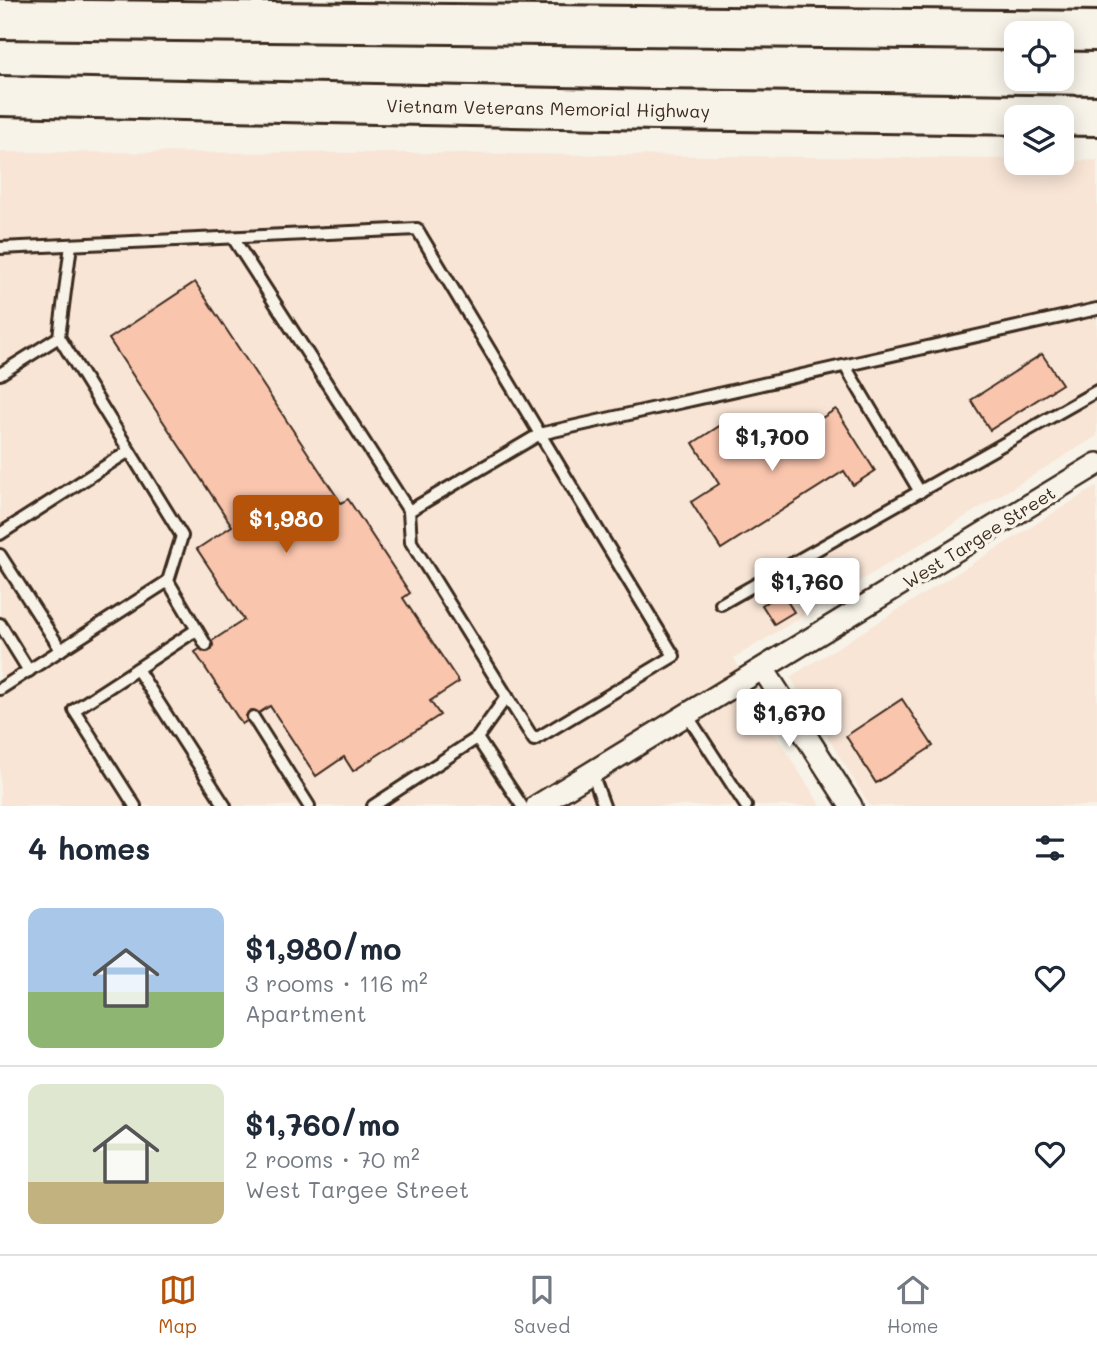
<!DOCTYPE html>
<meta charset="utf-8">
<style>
:root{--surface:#fff;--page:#f2f2f3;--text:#1f2937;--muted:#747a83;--line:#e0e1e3;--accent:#b45309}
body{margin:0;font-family:Mali,sans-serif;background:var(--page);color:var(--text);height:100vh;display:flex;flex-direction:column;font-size:26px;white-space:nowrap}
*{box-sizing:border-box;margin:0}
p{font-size:23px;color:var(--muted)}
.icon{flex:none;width:38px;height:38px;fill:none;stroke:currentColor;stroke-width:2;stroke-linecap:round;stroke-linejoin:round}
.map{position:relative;height:806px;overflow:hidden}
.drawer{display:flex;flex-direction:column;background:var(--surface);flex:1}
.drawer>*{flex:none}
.tools{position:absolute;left:1004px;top:21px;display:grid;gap:14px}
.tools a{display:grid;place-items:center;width:70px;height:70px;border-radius:14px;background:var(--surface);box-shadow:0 4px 18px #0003;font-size:35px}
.price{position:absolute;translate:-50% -60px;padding:0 16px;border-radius:7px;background:#fff;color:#222;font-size:23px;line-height:46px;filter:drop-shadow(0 2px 4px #0008)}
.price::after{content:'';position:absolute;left:50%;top:42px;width:21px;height:16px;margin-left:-10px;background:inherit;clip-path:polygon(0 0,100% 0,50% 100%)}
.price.selected{background:var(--accent);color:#fff}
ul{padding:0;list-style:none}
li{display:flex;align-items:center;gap:21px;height:175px;padding:0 28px}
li+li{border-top:2px solid var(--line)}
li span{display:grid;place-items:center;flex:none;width:196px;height:140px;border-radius:14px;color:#555}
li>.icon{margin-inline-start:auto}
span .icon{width:84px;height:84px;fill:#fffc;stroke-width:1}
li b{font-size:30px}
h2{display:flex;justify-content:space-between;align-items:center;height:84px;padding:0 28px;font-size:30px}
.menu{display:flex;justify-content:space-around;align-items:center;height:98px;border-top:2px solid var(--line);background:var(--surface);font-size:19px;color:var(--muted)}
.menu a{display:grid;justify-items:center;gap:4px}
.menu .selected{color:var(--accent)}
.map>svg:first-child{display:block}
.built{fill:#f8e5d6}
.building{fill:#fac5ad;stroke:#3b2a1e;stroke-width:2}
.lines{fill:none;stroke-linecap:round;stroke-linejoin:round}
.lane-casing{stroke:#3b2a1e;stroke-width:16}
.street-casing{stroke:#3b2a1e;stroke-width:26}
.highway-casing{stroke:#3b2a1e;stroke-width:44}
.lane{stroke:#f7f3e8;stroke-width:10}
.street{stroke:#f7f3e8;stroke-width:21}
.highway{stroke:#f7f3e8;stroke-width:38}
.labels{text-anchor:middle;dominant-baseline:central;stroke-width:7;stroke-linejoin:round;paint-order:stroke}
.street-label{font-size:18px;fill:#3b2a1e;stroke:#f7f3e8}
</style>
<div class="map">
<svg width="1097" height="806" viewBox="0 0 1097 806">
<rect width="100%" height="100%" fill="#f7f3e8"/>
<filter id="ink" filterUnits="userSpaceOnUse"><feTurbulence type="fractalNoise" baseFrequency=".0143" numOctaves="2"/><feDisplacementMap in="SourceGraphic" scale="14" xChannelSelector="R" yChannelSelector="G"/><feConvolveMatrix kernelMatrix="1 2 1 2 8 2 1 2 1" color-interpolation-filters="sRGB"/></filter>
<g filter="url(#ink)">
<g class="built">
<polygon points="0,152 408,153 1017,159 1017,163 1097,160 1097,436 734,658 760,711 821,806 0,806"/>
<polygon points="1097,486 1097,806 870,806 790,677"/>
</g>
<g class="building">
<polygon points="195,282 341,503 348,499 410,593 403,598 459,682 430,701 440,715 353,771 344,757 316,776 270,706 242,724 195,652 244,620 197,549 232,526 109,339"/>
<polygon points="1042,354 1062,384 990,430 971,400"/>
<polygon points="836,409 875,471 853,485 844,471 721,549 691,502 719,484 693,443 735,416 761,457"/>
<polygon points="782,593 794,612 774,624 762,605"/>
<polygon points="902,699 933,746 876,783 846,736"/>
</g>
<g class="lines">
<g class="lane-casing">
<g id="lane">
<polyline points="233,238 409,511 411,542 534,740 674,656 540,434 1097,309"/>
<polyline points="0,248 417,229 540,434 409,511"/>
<polyline points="845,366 920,492"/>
<polyline points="0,374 59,337 71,245"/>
<polyline points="0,534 129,451"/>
<polyline points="0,555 61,650"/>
<polyline points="168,581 206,645"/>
<polyline points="721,604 1097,391"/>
<polyline points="0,624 29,671"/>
<polyline points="137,669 196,630"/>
<polyline points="0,689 168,581 182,536 59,337"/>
<polyline points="507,696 477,738 522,806"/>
<polyline points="687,715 746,806"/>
<polyline points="253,717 309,806"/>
<polyline points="592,773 604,806"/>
<polyline points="135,806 74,710 137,669 225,806"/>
<polyline points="373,806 477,738"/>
</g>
</g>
<g class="street-casing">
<g id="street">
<polyline points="763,669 851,806"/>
<polyline points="537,806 1097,464"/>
</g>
</g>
<g class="highway-casing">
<g id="highway">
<polyline points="0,19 1097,31"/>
<polyline points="0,96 656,110 1097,116"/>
</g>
</g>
<use href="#lane" class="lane"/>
<use href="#street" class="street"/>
<use href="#highway" class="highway"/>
</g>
</g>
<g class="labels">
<g class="street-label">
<text transform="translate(548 108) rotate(1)">Vietnam Veterans Memorial Highway</text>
<text transform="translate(979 537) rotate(-32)">West Targee Street</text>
</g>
</g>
</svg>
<div class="tools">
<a><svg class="icon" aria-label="locate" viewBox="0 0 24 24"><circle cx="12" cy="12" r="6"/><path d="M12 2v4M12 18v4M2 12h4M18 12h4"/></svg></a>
<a><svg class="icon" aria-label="layers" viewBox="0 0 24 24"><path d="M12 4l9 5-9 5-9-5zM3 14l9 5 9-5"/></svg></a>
</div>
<b class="price" style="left:772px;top:473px">$1,700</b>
<b class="price selected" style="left:286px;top:555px">$1,980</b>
<b class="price" style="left:807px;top:618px">$1,760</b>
<b class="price" style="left:789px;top:749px">$1,670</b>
</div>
<section class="drawer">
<h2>4 homes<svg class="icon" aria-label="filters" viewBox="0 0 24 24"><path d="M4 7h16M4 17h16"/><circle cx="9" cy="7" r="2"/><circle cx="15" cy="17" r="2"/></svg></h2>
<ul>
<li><span style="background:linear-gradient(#a9c7e8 60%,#8fb573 0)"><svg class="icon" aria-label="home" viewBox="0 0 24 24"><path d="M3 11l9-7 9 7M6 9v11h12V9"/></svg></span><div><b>$1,980/mo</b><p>3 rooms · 116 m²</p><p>Apartment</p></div><svg class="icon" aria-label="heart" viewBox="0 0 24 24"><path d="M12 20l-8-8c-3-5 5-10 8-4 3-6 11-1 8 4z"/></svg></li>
<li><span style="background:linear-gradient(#dfe7d0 70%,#c2b280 0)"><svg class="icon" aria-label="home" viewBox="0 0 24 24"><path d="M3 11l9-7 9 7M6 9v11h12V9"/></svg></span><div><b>$1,760/mo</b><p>2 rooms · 70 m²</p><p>West Targee Street</p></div><svg class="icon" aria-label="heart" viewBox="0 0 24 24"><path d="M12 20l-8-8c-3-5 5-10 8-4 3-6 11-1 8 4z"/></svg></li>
</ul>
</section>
<nav class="menu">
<a class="selected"><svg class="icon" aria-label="map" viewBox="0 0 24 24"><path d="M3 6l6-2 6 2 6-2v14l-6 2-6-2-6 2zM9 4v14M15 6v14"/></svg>Map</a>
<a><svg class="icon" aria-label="saved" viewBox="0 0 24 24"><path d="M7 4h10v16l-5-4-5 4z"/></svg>Saved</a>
<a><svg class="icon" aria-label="home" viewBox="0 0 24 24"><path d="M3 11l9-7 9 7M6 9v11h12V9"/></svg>Home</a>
</nav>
